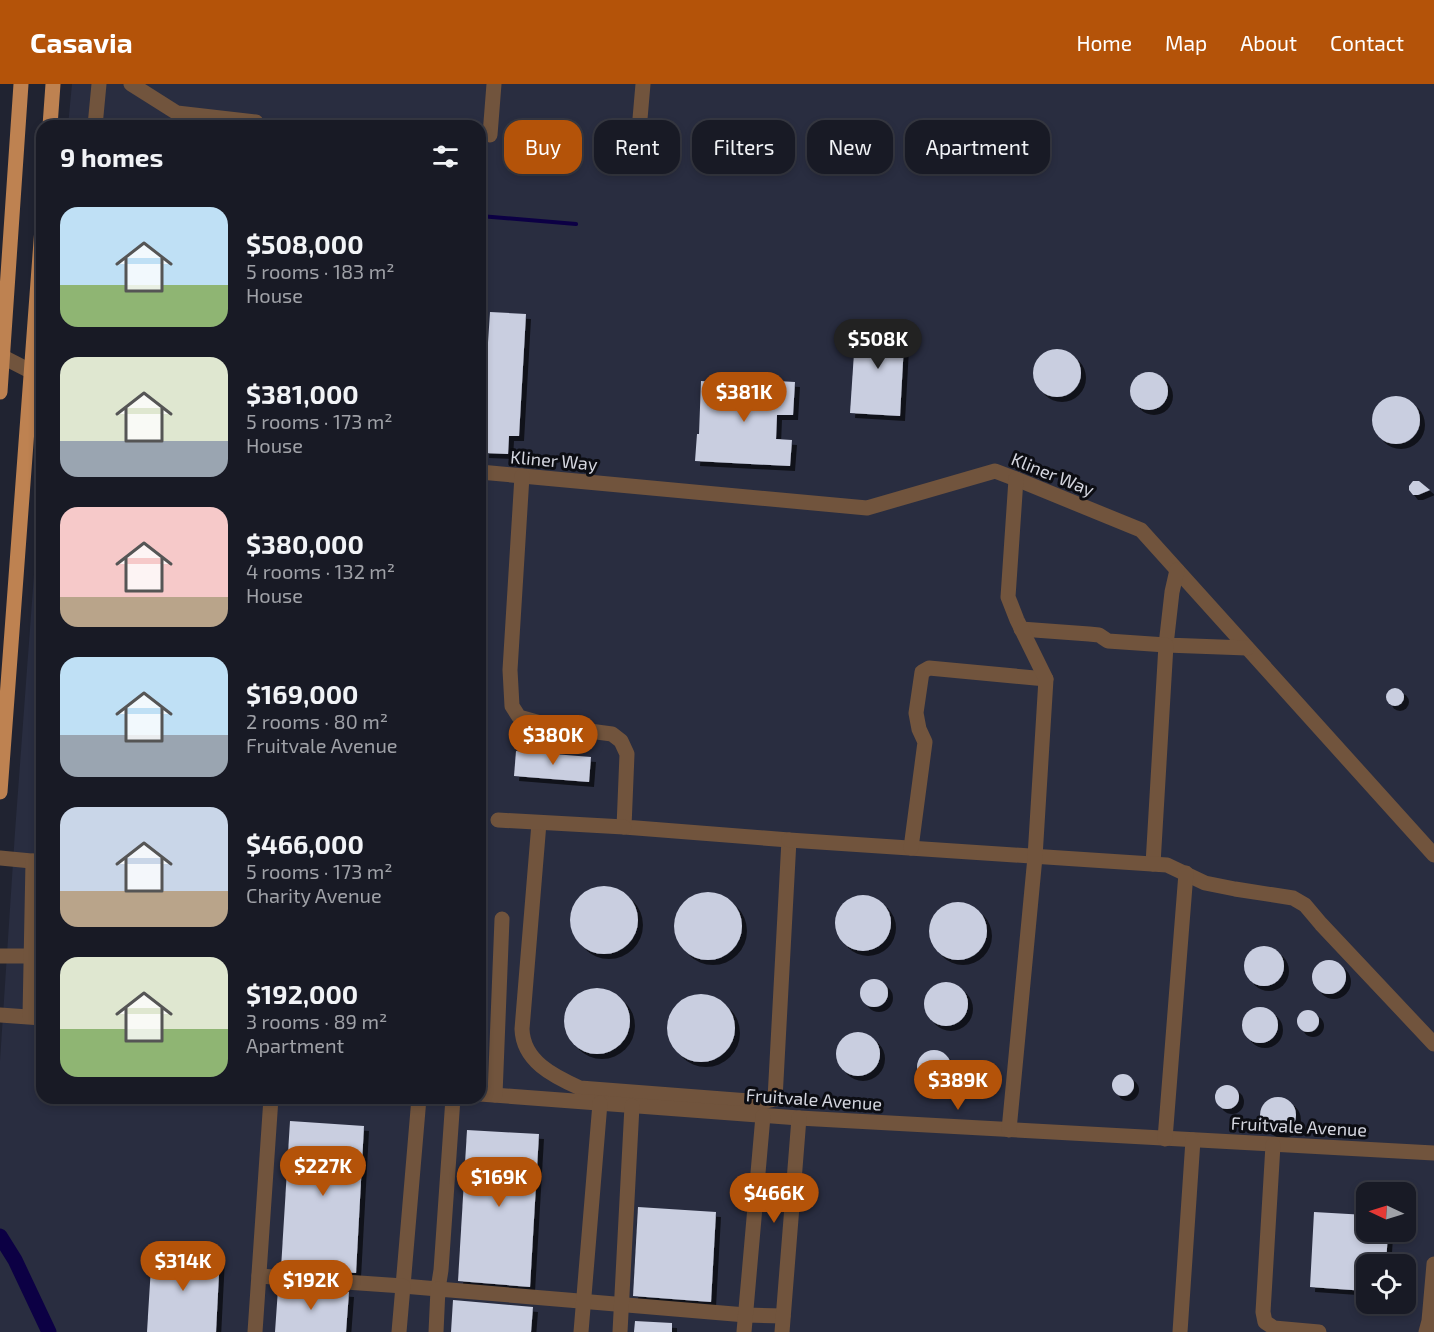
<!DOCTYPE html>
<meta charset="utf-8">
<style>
:root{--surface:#181a25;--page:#252732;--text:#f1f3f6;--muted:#9fa1a7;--line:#363842;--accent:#b45309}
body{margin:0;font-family:"Exo 2",sans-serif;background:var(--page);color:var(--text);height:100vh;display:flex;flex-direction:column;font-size:22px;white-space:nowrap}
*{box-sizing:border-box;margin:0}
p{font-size:20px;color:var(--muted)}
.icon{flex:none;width:33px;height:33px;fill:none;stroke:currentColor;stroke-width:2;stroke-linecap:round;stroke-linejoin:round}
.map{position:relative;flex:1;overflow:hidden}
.sheet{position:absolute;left:36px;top:36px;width:450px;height:984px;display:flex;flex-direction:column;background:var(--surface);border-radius:18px;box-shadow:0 3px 9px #0003,0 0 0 2px var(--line)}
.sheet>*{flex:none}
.guide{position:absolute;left:504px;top:36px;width:570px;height:54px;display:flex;gap:12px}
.needle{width:39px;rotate:274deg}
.tools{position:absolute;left:1356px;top:1098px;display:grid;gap:12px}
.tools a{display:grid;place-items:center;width:60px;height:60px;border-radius:12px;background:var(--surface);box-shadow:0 3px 9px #0003,0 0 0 2px var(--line);font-size:30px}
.price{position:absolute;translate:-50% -51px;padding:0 14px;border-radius:21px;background:var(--accent);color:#fff;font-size:20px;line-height:39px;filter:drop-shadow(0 2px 3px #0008)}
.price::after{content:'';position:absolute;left:50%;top:36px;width:18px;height:14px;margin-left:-9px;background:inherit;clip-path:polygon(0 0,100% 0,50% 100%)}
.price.on{background:#222;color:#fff}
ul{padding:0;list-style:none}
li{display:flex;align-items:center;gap:18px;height:150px;padding:0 24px}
li span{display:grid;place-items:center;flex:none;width:168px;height:120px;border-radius:18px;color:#555}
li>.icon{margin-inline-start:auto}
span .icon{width:72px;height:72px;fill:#fffc;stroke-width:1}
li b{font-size:26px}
h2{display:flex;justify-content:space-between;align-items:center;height:72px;padding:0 24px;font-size:26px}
.pill{padding:0 21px;border-radius:18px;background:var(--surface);box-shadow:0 3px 9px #0003,0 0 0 2px var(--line);font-size:21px;line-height:54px}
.pill.on{background:var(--accent);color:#fff}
header{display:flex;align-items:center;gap:36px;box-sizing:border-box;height:84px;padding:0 30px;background:var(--accent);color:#fff}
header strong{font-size:28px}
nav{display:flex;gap:33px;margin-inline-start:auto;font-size:21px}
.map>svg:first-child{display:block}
.built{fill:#292d40;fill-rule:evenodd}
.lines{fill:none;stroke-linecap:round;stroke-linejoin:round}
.stream{stroke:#0c0044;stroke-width:4}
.canal{stroke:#0c0044;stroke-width:15}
.building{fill:#c9cee0;filter:url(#shadow)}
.minor{stroke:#71543d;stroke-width:15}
.major{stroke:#be8251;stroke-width:15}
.labels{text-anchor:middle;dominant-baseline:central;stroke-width:6;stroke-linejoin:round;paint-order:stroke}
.street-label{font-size:18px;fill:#d4d6df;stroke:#0c0d13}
</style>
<header>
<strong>Casavia</strong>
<nav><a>Home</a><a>Map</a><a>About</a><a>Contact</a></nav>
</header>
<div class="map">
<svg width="1434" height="1248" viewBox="0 0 1434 1248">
<defs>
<filter id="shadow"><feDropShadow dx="5" dy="5" stdDeviation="0" flood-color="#0009"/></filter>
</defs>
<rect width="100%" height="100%" fill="#202331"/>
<path class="built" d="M72,0H1434V1248H0V977L15,748L42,382V1014H480V42H68ZM1366,1108H1406V1148H1366ZM1366,1180H1406V1220H1366Z"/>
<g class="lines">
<polyline class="stream" points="480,132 576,140"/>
<polyline class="canal" points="0,1152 15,1176 49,1248"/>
</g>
<g class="building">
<polygon points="490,228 526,230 519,352 509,352 508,370 484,369 485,350 482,350"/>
<polygon points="856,239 905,242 900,332 850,329"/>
<circle cx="1057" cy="289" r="24"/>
<circle cx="1149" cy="307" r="19"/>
<polygon points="701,297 777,302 777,297 795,298 793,331 777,331 776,355 792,356 790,382 695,377 697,350 699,350"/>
<circle cx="1396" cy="336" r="24"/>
<polygon points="1413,397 1419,397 1430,406 1418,411 1413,411 1409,406 1409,402"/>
<circle cx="1395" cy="613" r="9"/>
<polygon points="516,667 591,673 589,698 514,692"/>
<circle cx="604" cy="836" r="34"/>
<circle cx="708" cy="842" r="34"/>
<circle cx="863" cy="839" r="28"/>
<circle cx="958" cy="847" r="29"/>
<circle cx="1264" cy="882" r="20"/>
<circle cx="1329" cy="893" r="17"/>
<circle cx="874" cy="909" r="14"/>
<circle cx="946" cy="920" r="22"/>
<circle cx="597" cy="937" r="33"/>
<circle cx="701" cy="944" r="34"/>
<circle cx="1260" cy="941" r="18"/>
<circle cx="1308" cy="937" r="11"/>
<circle cx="858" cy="970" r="22"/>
<circle cx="934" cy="983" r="17"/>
<circle cx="1123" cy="1001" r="11"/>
<circle cx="1227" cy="1013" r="12"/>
<circle cx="1278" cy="1031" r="18"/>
<polygon points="290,1037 364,1042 356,1189 281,1184"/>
<polygon points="467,1046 539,1050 530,1203 458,1197"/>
<polygon points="638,1123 716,1128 711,1218 633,1212"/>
<polygon points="1314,1128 1366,1131 1366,1148 1388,1148 1386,1180 1366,1180 1366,1207 1310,1203"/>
<polygon points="152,1166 220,1170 216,1248 147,1248"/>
<polygon points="280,1203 349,1208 346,1248 275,1248 278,1205 280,1205"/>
<polygon points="453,1216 533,1223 531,1248 451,1248"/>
<polygon points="635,1237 672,1239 672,1248 634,1248"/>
</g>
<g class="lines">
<g class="minor">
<polyline points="131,0 177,29 256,38 256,42"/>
<polyline points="95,42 99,0"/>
<polyline points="490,51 494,0"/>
<polyline points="638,58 643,0"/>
<polyline points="3,273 42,293"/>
<polyline points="480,388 867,424 995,387 1016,395 1141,446 1434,771"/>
<path d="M522,392L510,586L512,622L519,633L551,642L612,650L621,657L627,670L624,743L789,756L775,1015L762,1018L580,1004C553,992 523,977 522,945L539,739"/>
<polyline points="1177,486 1172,508 1166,561 1247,564"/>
<polyline points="1021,545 1089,550 1099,551 1108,557 1166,561 1153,780"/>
<polyline points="498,736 624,743"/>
<polyline points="789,756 1167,781 1205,799 1235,805 1293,814 1305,821 1321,840 1434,960"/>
<polyline points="911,764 925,658 919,645 916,629 922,588 929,584 1046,595"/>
<polyline points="0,774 42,778"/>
<polyline points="0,872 42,872"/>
<polyline points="0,931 42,934"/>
<polyline points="30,932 33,777"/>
<polyline points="480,1010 799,1034 1434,1069"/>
<polyline points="495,1011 502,835"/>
<polyline points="419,1014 403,1202 438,1205 441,1186 453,1014"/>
<polyline points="1009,1046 1035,773 1046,595 1017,536 1008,513 1016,395"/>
<polyline points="1165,1055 1186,789"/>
<polyline points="1273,1061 1263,1228 1265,1238 1274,1244 1319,1248"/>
<polyline points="259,1192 403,1202 399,1248"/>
<polyline points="255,1248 271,1014"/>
<polyline points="436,1248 438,1205 746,1231 783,1232"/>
<polyline points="581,1248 600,1019"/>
<polyline points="620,1248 632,1022"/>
<polyline points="744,1248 763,1032"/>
<polyline points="782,1248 799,1034"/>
<polyline points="1180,1248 1193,1056"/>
<polyline points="1426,1248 1429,1237 1434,1180"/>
</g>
<g class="major">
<polyline points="50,42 53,0"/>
<polyline points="0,308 21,0"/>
<polyline points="0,708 42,144"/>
</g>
</g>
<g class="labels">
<g class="street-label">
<text transform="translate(554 376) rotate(5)">Kliner Way</text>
<text transform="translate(1053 390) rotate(22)">Kliner Way</text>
<text transform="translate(814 1015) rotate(4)">Fruitvale Avenue</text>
<text transform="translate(1299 1042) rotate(3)">Fruitvale Avenue</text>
</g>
</g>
</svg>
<div class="tools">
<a><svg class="needle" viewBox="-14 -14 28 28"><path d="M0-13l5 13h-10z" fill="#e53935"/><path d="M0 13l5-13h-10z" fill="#9fa1a7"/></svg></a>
<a><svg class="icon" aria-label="locate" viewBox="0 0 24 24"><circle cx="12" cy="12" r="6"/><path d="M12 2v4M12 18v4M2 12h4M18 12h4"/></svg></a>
</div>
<b class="price on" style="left:878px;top:286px">$508K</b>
<b class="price" style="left:744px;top:339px">$381K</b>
<b class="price" style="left:553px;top:682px">$380K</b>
<b class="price" style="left:958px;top:1027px">$389K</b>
<b class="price" style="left:323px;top:1113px">$227K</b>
<b class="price" style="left:499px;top:1124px">$169K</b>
<b class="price" style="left:774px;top:1140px">$466K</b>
<b class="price" style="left:183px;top:1208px">$314K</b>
<b class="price" style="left:311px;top:1227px">$192K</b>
<div class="guide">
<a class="pill on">Buy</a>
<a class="pill">Rent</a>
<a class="pill">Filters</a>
<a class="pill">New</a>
<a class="pill">Apartment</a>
</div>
<section class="sheet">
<h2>9 homes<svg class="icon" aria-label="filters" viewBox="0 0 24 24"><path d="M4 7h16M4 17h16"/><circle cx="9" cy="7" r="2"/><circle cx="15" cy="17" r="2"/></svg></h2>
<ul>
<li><span style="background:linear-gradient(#bfe0f5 65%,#8fb573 0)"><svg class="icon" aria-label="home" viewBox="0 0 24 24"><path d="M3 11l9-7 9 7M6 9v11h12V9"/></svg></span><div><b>$508,000</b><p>5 rooms · 183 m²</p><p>House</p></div></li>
<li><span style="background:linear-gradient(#dfe7d0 70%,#9aa5b1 0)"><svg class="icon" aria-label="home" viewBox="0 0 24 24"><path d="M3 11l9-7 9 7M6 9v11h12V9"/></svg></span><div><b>$381,000</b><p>5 rooms · 173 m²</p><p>House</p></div></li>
<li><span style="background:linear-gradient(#f6c9c9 75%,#b9a48a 0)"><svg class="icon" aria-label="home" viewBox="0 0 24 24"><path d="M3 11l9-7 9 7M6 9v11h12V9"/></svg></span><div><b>$380,000</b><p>4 rooms · 132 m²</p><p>House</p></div></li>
<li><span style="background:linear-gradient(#bfe0f5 65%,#9aa5b1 0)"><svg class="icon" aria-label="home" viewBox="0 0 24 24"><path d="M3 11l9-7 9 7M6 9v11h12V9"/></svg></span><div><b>$169,000</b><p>2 rooms · 80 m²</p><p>Fruitvale Avenue</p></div></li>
<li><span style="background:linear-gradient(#c9d6e8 70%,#b9a48a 0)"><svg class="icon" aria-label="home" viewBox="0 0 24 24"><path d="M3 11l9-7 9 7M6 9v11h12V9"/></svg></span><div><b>$466,000</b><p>5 rooms · 173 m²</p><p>Charity Avenue</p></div></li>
<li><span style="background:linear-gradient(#dfe7d0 60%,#8fb573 0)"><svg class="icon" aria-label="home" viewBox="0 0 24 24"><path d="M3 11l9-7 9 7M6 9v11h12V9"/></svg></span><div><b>$192,000</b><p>3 rooms · 89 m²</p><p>Apartment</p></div></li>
</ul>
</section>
</div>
